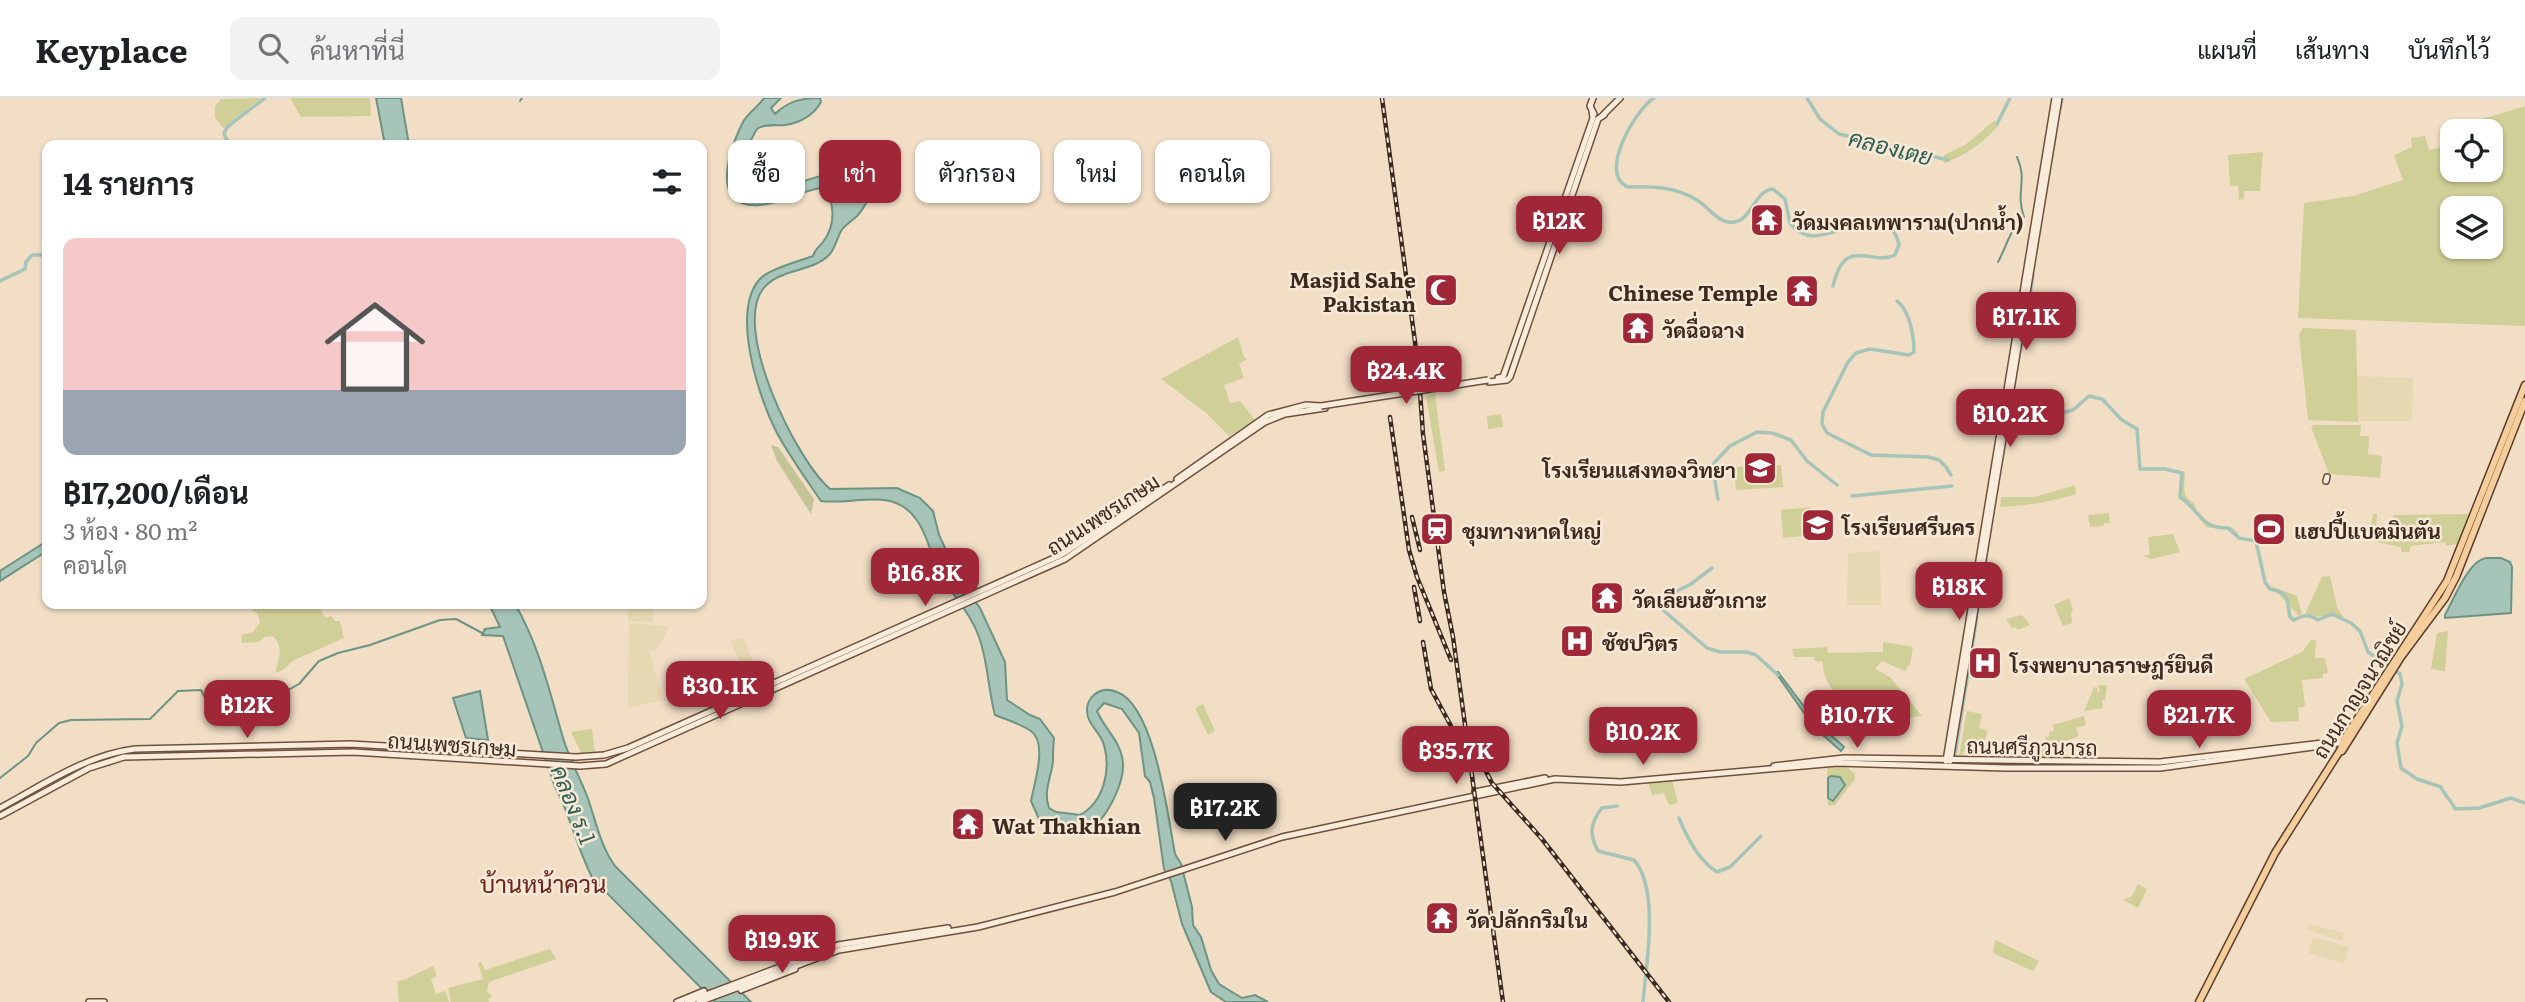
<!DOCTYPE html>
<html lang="th">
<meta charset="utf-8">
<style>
:root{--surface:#fff;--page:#f2f2f2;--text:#202124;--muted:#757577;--line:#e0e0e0;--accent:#9f2738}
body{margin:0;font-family:Literata,Sarabun,serif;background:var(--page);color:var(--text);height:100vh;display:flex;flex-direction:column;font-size:26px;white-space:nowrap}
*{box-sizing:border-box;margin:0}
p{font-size:23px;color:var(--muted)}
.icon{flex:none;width:38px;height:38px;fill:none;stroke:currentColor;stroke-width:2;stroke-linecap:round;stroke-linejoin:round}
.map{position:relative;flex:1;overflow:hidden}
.side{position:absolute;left:42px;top:42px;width:665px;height:469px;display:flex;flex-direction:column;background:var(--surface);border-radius:14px;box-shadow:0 2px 5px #0004}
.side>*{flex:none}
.hud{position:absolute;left:728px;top:42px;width:665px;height:63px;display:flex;gap:14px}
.fabs{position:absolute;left:2440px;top:21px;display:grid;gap:14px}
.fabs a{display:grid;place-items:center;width:63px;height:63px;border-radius:14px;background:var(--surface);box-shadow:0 2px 5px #0004;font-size:35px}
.price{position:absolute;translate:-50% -60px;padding:0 16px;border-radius:14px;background:var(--accent);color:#fff;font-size:23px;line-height:46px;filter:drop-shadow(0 2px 4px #0008)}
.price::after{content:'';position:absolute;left:50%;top:42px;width:21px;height:16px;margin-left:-10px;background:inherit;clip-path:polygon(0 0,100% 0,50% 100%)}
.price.active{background:#222;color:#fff}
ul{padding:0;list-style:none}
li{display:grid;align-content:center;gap:14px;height:371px;padding:0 21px}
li+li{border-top:2px solid var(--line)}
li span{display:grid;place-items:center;height:217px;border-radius:14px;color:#555}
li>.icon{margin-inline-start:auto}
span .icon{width:126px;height:126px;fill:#fffc;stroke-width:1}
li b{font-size:30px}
h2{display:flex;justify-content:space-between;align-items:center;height:84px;padding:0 21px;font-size:30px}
.chip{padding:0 24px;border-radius:14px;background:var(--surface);box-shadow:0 2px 5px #0004;font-size:24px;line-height:63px}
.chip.active{background:var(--accent);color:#fff}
header{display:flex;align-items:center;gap:42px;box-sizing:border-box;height:98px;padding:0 35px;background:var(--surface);border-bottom:2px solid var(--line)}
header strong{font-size:33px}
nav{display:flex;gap:38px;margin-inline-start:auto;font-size:24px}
.search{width:490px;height:63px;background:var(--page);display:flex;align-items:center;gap:18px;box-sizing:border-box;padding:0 24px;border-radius:14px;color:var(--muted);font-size:26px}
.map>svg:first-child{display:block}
.farmland{fill:#e7d7b2}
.green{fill:#d0cf98;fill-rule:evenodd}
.cemetery{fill:#c4c498}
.water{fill:#a7c4b8;stroke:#6d9385;stroke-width:2}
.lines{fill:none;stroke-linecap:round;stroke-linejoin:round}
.stream{stroke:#6d9385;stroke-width:2}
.canal{stroke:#a7c4b8;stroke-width:3.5}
.secondary-casing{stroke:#6f503d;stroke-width:8}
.primary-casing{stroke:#5b3d2e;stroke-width:9}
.secondary{stroke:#faecda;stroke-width:5}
.primary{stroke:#f5ce9c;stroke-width:6}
.rail-casing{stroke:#3c291f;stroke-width:4.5}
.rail{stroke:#f7e9d6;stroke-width:2;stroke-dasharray:5;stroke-linecap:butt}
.secondary-bridge-casing{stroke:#6f503d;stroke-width:8;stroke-linecap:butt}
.secondary-bridge{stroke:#faecda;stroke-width:5}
.labels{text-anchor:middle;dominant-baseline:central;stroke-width:5;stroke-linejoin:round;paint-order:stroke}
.poi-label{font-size:21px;font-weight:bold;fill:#3c291f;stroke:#f7e9d6;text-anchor:start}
.street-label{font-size:21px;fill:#3c291f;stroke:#f7e9d6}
.water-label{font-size:23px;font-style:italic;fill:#2d5d53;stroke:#f7e9d6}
.quarter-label{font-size:24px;fill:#6b221c;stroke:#f7e9d6}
</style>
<header>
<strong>Keyplace</strong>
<div class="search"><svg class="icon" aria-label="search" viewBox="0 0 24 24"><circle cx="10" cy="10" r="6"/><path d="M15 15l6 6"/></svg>ค้นหาที่นี่</div>
<nav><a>แผนที่</a><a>เส้นทาง</a><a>บันทึกไว้</a></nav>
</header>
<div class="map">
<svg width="2525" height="904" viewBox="0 0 2525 904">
<rect width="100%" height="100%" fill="#f1dec5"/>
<g class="farmland">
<polygon points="2357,278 2413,280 2412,323 2358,323"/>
<polygon points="1880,453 1881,507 1847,507 1848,455"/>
<polygon points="628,506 654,506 653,524 628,523"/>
<polygon points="629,525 669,528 658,551 649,553 663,602 628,610"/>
<polygon points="743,540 759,577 747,581 731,543"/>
<polygon points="2310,826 2344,835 2342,843 2307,832"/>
<polygon points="2313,839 2349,849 2344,866 2309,855"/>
</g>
<g class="green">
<polygon points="261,0 223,30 215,20 215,8 221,1"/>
<polygon points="290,0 370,0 371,18 301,19"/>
<path d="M2525,8V228L2298,220L2304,105L2353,98L2403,82L2394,57L2412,49L2411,40L2425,38L2429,52L2448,48L2449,31ZM2490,33V72H2452V33ZM2490,110V149H2452V110Z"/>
<path d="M1994,23L1999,27C1984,44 1965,58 1944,65V57L1965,47Z"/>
<polygon points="2263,54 2260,93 2244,93 2244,101 2239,102 2238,88 2230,88 2228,57"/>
<polygon points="2303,230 2356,232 2358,324 2308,322 2299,236"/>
<polygon points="1238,239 1244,259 1247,261 1239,266 1244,280 1224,287 1230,305 1240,303 1255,322 1229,338 1205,314 1161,281"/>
<polygon points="1435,296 1445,373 1439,374 1426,298"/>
<polygon points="1501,316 1503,329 1488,331 1487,318"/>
<polygon points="2313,327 2361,327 2360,338 2369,338 2368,356 2382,358 2380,380 2329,376 2311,329"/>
<polygon points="1781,367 1783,389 1736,392 1734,369"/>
<path d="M2182,373H2185C2185,385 2181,400 2193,404L2197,413L2211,427L2232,429L2238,435V441L2228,432L2206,429C2201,421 2189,407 2181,402Z"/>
<path d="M2075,387L2076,396C2050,404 2027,408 2000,409L2001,399H2035Z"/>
<polygon points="1811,409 1814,437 1783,440 1781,412"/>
<polygon points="2109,415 2110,425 2104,425 2103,428 2090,429 2088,417"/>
<polygon points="2373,416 2377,416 2376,430 2389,433 2392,430 2393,417 2472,416 2461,445 2446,448 2445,444 2411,448 2409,454 2401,454 2401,449 2377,444 2370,434"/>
<polygon points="2173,436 2180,454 2151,461 2143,458 2150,456 2148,439"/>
<polygon points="2330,478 2337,509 2343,519 2304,518 2322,479"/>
<polygon points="2271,488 2297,498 2302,516 2299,518"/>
<polygon points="2069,500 2073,512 2071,514 2072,525 2063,528 2054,507"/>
<path d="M251,506H328L321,511L324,518L327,520L331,518L335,523H340L344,540L294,562L283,572L275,575C279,560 284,550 273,538L264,539L259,544L242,545L241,537L253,534L260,524L257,515L252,512Z"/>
<polygon points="2022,517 2030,527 2018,532 2015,529 2012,530 2006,521"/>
<polygon points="2448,533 2445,573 2431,571 2437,535"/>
<polygon points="2311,542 2316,542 2315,560 2325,560 2328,575 2323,576 2323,580 2302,582 2305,608 2298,610 2299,623 2271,624 2244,581 2302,554"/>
<path d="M1883,544L1913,549L1910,566L1905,573L1882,563L1875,571L1890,579L1922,618L1880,623L1879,610L1868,611L1863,616V620L1855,621L1858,616C1842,602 1822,588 1823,564L1815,563L1814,559H1794L1792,551L1827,549L1828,555L1883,554Z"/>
<polygon points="2101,587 2107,587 2105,602 2102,602 2103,610 2084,613 2094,589 2097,590 2098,595 2100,593 2098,588"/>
<polygon points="1203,606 1215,633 1208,637 1195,610"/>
<polygon points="1967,613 1982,616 1979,630 1988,633 1982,649 1970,644 1962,657 1959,657"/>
<polygon points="2084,618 2086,627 2076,630 2079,638 2047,650 2045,661 2020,660 2022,648 2046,643 2045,640 2049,638 2049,634 2054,633 2053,627"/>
<polygon points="592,631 595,655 582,656 571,634"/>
<polygon points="1847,669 1855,676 1855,681 1835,707 1828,708 1827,670"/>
<polygon points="1672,682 1678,705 1669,707 1664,695 1652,697 1648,684"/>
<polygon points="2138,786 2147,791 2138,810 2123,802 2132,798"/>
<polygon points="1995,842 2039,863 2033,873 1993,855"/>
<polygon points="550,851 556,861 489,884 487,893 492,898 488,901 489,904 451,904 448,890 483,881 478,865 481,864 485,872"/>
<polygon points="433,868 437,878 431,881 436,896 445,893 449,904 399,904 397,883 404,882"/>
</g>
<polygon class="cemetery" points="771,347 778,349 814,401 811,416 777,363"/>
<g class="water">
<polygon points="376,0 401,0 409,47 385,47"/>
<path d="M764,0H781L771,10L775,16C788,3 802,0 820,0L821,4C814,17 800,25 785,27C777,28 765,25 757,31C755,33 754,37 752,40C740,59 736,78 751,96H768L780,90L824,77L836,81H849L868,90L869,101C865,106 862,113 857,118C852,123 845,127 841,133C837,140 835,151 829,157C811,175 779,170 763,191C732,231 796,362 830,391L897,390L920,400L933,413L939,437L961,484L980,510L1005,564L1007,602L1030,617L1040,621L1054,640C1053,648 1053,655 1053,664C1051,680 1043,693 1049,710L1056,714L1080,717C1104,704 1111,672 1104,647C1101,636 1091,629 1088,619C1083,600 1100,587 1117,594C1155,608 1168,719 1175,756L1181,766L1192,809L1193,827L1201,839L1211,872L1219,886L1242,900L1255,897L1268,904H1226L1211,894L1182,826L1171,783L1164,771L1154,700L1150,684L1145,678L1139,635L1122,611L1104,605L1097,613C1105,632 1122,644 1123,666C1124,684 1108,719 1093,728C1085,732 1075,730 1066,730C1056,730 1049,729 1040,723L1031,703C1034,686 1048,645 1031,633C1021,626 1007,622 995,617C988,591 988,564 979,539C970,513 949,495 938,470C930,455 927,435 916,421C911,414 904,408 896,405C876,397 843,406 821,403C806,381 790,359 777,335C759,301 731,215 759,182C768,171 800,163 813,158C815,151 819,149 823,144C835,128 837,103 821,90C799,93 782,106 759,107C708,111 730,50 743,24C748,15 758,9 764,0Z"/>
<polygon points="47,443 47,453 0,483 0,473"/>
<path d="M2486,460H2501L2510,464L2512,469L2511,515L2445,520V517C2454,501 2468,463 2486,460Z"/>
<path d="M489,506H515C540,549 550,596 564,643C570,662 580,680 587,698C596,723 600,747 615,768L751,904H715L593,781C577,751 571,718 555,689L503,538L482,537L485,531L500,529Z"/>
<polygon points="1778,574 1815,623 1844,649 1841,653 1814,629 1776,575"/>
<polygon points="480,593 488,642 466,640 453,600"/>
<polygon points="1831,678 1840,679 1845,687 1833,703 1828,700 1828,680"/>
</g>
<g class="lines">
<g class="stream">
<polyline points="520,3 522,0"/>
<path d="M1998,164C2007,148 2009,132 2024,119C2015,93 2028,83 2017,59"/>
<polyline points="0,680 28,658 36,645 59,625 71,622 150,621 178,593 201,592 209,608 283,595 299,586 319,563 338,555 370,547 440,522 456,521 484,536"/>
</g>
<g class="canal">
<path d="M1654,0C1636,11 1597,76 1628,89C1652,88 1676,89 1697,102C1707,108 1717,123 1728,124C1752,128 1753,92 1773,91L1785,101L1790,125C1796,132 1803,138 1813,138C1837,139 1891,103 1899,147L1895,157C1872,169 1845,136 1833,188"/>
<polyline points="1807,0 1820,21 1839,36 1948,62"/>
<polyline points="2060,11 2062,0"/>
<polyline points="1997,26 2010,0"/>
<polyline points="229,47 224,36 227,29 265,0"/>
<polyline points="2052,55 2055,39"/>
<polyline points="0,183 25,171 26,164 32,157 47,157"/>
<path d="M1897,203C1910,213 1914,238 1914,254L1909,257L1870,251L1856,255L1848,264L1823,314L1822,326L1827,335L1871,357L1928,359L1939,362L1946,369L1951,377"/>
<polyline points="2029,203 2033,177"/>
<polyline points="2024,230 2026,221"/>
<path d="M2011,305L2023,311L2048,310L2055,317L2073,312L2089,298L2102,301L2122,322L2137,331L2140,371H2165L2182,375L2180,399C2202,414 2199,430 2228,430L2239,440L2256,443L2265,484L2270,491C2292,496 2286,501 2290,519L2294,522C2304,517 2309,516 2318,522L2332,516L2351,525L2360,533L2368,554L2400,576L2402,586L2397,603L2402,628L2397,645L2401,670L2417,681L2441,689C2445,698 2451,702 2455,711L2479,710L2511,700L2525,705"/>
<polyline points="1852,398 1952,388"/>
<polyline points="1718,401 1713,371 1714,365 1730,348 1757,334 1772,335 1791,342 1807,363 1837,387"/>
<polyline points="1712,470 1691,486 1665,499 1663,503 1663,512 1707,550 1720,554 1747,554 1756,557 1778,577"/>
<polyline points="1955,657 1977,518"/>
<path d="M1617,708L1602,710C1590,725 1589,736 1598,753L1634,762C1660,792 1646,867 1643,904"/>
<path d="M1679,720C1687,740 1698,762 1717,774L1730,769L1761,738"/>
</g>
<g class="secondary-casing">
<g id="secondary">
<polyline points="1593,0 1590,8 1594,16"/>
<polyline points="1603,17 1620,0"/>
<polyline points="1498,280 1503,279 1593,20 1592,13"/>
<polyline points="1489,284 1507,282 1510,279 1598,21 1604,17"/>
<polyline points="1177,381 1268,317 1306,307 1321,308"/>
<polyline points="2326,383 2327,379"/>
<polyline points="1946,663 2055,0"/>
<polyline points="1950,663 2059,0"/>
<polyline points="1774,668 1844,660 2160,664 2340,643"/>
<polyline points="1475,694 1545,680"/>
<path d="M0,710C43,687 86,657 135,651L351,646L576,659L604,657L628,650L1061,457L1169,387"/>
<polyline points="0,718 89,670 124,659 353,654 580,668 606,666 1065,461 1265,324 1285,316 1325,310"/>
<polyline points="741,892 795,871"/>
<polyline points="89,904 104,904"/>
<polyline points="677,904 704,893"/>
<polyline points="687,904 838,847 948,830"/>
<polyline points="699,904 839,852 978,829 1115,794 1282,739 1555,681 1621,684 1837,665 2006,670 2160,670 2335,646 2344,643"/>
</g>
</g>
<g class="primary-casing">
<g id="primary">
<polyline points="2342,653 2401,559 2445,500 2456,479 2525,303"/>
<polyline points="2199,904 2275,755 2341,651 2343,643 2447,483 2525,287"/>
</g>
</g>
<use href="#secondary" class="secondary"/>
<use href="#primary" class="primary"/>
<g class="rail-casing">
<g id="rail">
<polyline points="1382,0 1418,266 1423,336 1444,494 1453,539 1503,904"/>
<polyline points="1390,319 1409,452 1417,479 1451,562"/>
<polyline points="1412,419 1420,452"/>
<polyline points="1414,489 1420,523"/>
<polyline points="1423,544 1431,591 1451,628"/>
<polyline points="1474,650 1492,685 1542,741 1669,904"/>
</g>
</g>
<use href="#rail" class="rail"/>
<g class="secondary-bridge-casing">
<polyline id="secondary-bridge" points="1321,308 1488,282"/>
</g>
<use href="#secondary-bridge" class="secondary-bridge"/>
</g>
<defs>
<g id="temple-square" transform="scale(1.75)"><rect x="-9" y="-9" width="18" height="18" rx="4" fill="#9f2738" stroke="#f7e9d6"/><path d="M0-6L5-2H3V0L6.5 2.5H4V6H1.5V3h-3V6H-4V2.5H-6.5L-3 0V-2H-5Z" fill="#fff"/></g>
<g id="mosque-square" transform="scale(1.75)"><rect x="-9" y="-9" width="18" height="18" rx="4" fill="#9f2738" stroke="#f7e9d6"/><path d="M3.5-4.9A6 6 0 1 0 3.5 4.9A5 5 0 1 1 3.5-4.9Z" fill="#fff"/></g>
<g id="school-square" transform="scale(1.75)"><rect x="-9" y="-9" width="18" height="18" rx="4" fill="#9f2738" stroke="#f7e9d6"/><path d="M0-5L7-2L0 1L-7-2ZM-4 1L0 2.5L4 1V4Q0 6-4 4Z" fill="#fff"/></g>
<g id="station-square" transform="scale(1.75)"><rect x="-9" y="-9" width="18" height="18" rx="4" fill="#9f2738" stroke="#f7e9d6"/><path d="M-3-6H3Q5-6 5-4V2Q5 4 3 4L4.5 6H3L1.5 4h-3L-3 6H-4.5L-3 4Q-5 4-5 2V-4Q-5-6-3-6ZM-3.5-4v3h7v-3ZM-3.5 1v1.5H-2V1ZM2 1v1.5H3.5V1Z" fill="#fff"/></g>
<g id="stadium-square" transform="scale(1.75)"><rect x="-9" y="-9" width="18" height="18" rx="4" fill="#9f2738" stroke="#f7e9d6"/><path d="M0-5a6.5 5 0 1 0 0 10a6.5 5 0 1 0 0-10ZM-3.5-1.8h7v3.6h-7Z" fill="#fff"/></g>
<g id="hospital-square" transform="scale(1.75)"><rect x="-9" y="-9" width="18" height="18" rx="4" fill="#9f2738" stroke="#f7e9d6"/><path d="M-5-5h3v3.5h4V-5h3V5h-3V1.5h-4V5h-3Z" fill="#fff"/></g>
</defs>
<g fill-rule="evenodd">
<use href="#temple-square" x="1767" y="122"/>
<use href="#mosque-square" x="1441" y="192"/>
<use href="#temple-square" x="1802" y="193"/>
<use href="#temple-square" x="1638" y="230"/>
<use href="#school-square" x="1760" y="370"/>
<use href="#school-square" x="1818" y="427"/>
<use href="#station-square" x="1437" y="431"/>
<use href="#stadium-square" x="2269" y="431"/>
<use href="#temple-square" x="1607" y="500"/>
<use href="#hospital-square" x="1577" y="543"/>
<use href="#hospital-square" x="1985" y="565"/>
<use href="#temple-square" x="968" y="726"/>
<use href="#temple-square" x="1442" y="820"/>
</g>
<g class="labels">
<g class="poi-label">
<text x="1792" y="122">วัดมงคลเทพาราม(ปากน้ำ)</text>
<text x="1416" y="180" text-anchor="end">Masjid Sahe<tspan x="1416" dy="24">Pakistan</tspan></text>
<text x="1778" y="193" text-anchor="end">Chinese Temple</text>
<text x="1662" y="230">วัดฉื่อฉาง</text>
<text x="1736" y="370" text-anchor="end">โรงเรียนแสงทองวิทยา</text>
<text x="1842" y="427">โรงเรียนศรีนคร</text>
<text x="1462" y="431">ชุมทางหาดใหญ่</text>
<text x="2294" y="431">แฮปปี้แบตมินตัน</text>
<text x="1632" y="500">วัดเลียนฮัวเกาะ</text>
<text x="1602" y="543">ชัชปวิตร</text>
<text x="2010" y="565">โรงพยาบาลราษฎร์ยินดี</text>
<text x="992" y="726">Wat Thakhian</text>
<text x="1466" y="820">วัดปลักกริมใน</text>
</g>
<g class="street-label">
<text transform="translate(1102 415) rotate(-33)">ถนนเพชรเกษม</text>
<text transform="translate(2358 591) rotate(-58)">ถนนกาญจนวณิชย์</text>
<text transform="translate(452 645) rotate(4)">ถนนเพชรเกษม</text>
<text transform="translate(2032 647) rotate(1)">ถนนศรีภูวนารถ</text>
</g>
<g class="water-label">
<text transform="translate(1891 48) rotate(14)">คลองเตย</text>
<text transform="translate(575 706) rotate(68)">คลอง ร.1</text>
</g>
<g class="quarter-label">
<text x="543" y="784">บ้านหน้าควน</text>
</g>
</g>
</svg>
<div class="fabs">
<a><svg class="icon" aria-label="locate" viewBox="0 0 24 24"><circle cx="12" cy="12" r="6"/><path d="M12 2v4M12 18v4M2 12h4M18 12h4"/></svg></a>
<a><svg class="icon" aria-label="layers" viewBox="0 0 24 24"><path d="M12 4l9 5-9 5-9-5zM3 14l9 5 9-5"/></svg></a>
</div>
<b class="price" style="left:1559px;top:158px">฿12K</b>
<b class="price" style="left:2026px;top:254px">฿17.1K</b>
<b class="price" style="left:1406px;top:308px">฿24.4K</b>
<b class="price" style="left:2010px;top:351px">฿10.2K</b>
<b class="price" style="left:925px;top:510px">฿16.8K</b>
<b class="price" style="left:1959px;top:524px">฿18K</b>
<b class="price" style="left:720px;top:623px">฿30.1K</b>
<b class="price" style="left:247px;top:642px">฿12K</b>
<b class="price" style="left:1857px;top:652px">฿10.7K</b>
<b class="price" style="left:2199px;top:652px">฿21.7K</b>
<b class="price" style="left:1643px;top:669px">฿10.2K</b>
<b class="price" style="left:1456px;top:688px">฿35.7K</b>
<b class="price active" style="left:1225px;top:745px">฿17.2K</b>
<b class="price" style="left:782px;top:877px">฿19.9K</b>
<div class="hud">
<a class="chip">ซื้อ</a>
<a class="chip active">เช่า</a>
<a class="chip">ตัวกรอง</a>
<a class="chip">ใหม่</a>
<a class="chip">คอนโด</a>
</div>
<section class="side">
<h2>14 รายการ<svg class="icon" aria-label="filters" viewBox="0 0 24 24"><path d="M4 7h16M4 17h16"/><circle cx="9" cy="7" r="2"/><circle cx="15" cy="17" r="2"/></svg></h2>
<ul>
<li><span style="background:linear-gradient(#f6c9c9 70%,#9aa5b1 0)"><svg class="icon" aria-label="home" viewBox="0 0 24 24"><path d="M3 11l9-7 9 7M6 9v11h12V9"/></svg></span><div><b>฿17,200/เดือน</b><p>3 ห้อง · 80 m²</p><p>คอนโด</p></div></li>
</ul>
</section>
</div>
